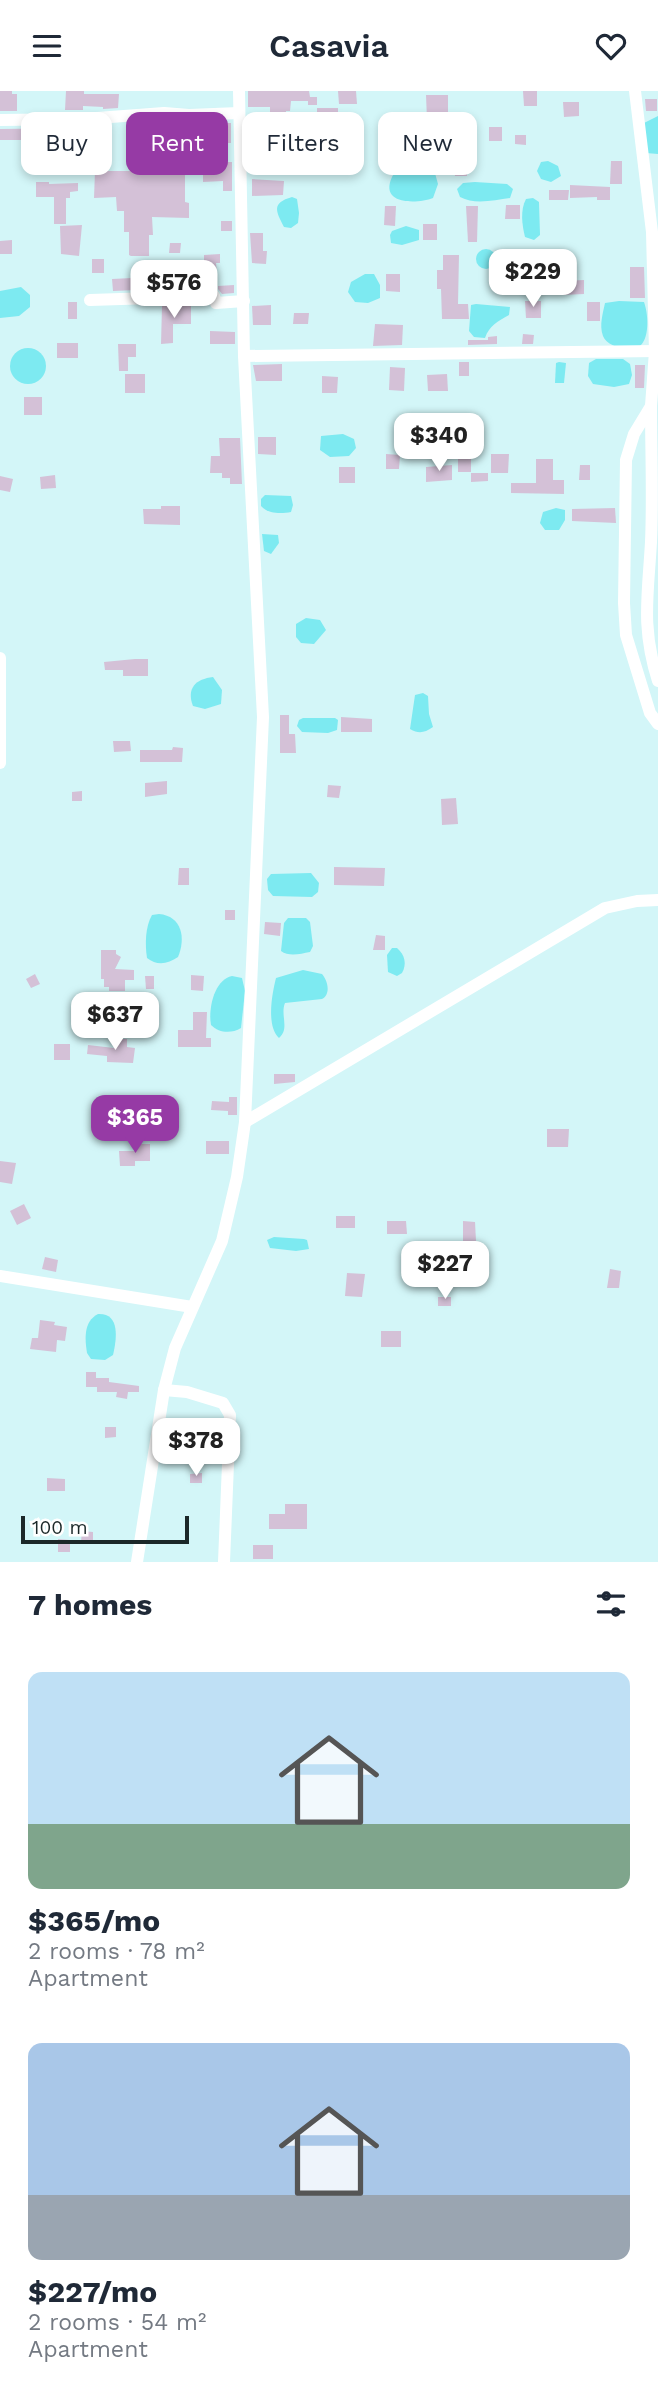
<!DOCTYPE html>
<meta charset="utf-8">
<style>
:root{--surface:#fff;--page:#f2f2f3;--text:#1f2937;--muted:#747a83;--accent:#963aa5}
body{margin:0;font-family:"Work Sans",sans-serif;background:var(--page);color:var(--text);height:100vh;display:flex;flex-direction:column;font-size:26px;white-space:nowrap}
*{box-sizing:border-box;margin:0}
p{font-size:23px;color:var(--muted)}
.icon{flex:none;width:38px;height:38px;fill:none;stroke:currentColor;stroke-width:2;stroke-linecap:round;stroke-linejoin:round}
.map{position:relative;height:1471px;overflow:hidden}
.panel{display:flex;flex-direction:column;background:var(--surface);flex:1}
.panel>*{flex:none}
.banner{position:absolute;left:21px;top:21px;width:616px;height:63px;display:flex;gap:14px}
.scale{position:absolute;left:21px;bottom:18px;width:168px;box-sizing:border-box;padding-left:7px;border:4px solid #1b2829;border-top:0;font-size:19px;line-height:24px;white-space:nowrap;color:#1b2829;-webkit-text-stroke:5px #fff;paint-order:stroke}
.price{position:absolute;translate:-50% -60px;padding:0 16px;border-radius:14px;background:#fff;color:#222;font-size:23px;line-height:46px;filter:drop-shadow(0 2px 4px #0008)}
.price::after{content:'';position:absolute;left:50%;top:42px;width:21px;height:16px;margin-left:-10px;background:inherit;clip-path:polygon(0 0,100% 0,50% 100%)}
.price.on{background:var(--accent);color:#fff}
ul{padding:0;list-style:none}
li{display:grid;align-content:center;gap:14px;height:371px;padding:0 28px}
li span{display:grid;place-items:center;height:217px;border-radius:14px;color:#555}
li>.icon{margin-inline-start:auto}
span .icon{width:126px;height:126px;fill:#fffc;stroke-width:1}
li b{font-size:30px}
h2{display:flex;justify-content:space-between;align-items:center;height:84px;padding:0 28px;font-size:30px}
.tag{padding:0 24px;border-radius:14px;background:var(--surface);box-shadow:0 4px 10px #0003;font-size:24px;line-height:63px}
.tag.on{background:var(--accent);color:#fff}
header{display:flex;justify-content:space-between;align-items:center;height:91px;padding:0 28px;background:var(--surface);font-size:32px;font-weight:600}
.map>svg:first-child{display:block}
.water{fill:#7deaf1}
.building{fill:#d4c1d7}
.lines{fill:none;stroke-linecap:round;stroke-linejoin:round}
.minor{stroke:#fff;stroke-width:12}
</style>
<header><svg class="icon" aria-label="menu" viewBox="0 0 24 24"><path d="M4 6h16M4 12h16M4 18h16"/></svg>Casavia<svg class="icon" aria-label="heart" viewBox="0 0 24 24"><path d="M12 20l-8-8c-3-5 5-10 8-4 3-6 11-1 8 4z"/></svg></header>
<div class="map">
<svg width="658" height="1471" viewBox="0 0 658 1471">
<rect width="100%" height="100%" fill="#d3f6f8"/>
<g class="water">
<polygon points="658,25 658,63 646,62 644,32"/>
<polygon points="548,70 558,75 561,85 551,91 541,88 537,80 541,71"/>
<path d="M420,72L433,75L438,93L433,107C417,113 379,114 392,86C394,82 399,76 404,74C408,72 416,73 420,72Z"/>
<path d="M475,91L507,93L513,98L510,107C494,109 475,114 460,106L457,98L463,92Z"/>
<path d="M292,106L297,108L299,122L298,132L291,137L284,136C276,120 271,112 292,106Z"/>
<path d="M533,107L539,111L540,144L534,149L525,146C522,134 520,119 526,108Z"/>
<polygon points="406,135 419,139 419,149 402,154 391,152 390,144 392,140"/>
<circle cx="486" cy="168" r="10"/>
<polygon points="365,183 374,183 380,194 380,207 368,212 355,211 348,201 351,191"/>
<polygon points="21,196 30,204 30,216 19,225 0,227 0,200"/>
<path d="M619,210L644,211C648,222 650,245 641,254C632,263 607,256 603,245C599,234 603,222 605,212Z"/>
<path d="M476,213L510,216L509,224C498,230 489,235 485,247L474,246L469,240L471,214Z"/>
<circle cx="28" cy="275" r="18"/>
<polygon points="596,268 623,268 630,273 632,284 629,293 614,296 593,293 588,285 589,272"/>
<polygon points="559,271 566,272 564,292 555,292 556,272"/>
<polygon points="343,343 354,348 356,357 349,365 330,366 320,359 321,345"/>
<path d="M265,404L291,405L293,414L291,421C281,423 268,423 261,415V408Z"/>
<polygon points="556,417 565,419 565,429 559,439 545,439 540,432 543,421"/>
<polygon points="262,443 278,444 279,452 271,463 264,460"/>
<polygon points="306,527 320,529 326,539 314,553 301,552 296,546 296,533"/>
<path d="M213,586L222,599L221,613L205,618L193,615C186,597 196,588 213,586Z"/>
<path d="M423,602L428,605L429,623L433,636C424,642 419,643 410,638L415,604Z"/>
<polygon points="303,627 335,627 338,629 337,639 328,642 302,641 297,635 299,629"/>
<polygon points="311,782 319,792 318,801 312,806 273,805 268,799 267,788 271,783"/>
<path d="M159,823C182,825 186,847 178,866C168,873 157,875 147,867C145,854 145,836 152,824Z"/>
<path d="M288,827H306L310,831L313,855L310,861C300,863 289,866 281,860L284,832Z"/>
<path d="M392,857H397C405,864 407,873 402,882L397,885L388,881L387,864Z"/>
<path d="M303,879L322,883C328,890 331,903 322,908L285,912C280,924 290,938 279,947C266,935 272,903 276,887Z"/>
<path d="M232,885L242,887L245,900L241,937C231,943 219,942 211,934C208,918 214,889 232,885Z"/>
<polygon points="274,1146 304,1148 307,1149 309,1158 296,1160 270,1157 267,1149"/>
<path d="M98,1223C120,1222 117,1247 113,1264L105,1269L91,1268L87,1262C85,1248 83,1231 98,1223Z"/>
</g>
<g class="building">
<polygon points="0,0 12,0 12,3 17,3 17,20 0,20"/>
<polygon points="66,0 84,0 84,3 119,3 118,17 103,18 103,16 83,15 83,19 65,19"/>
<polygon points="248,0 309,0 310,6 317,6 317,14 308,14 308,10 291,10 290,20 286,20 286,29 270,29 270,16 248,16"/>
<polygon points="338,0 356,0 357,13 339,13"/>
<polygon points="523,0 537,0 537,15 524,15"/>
<polygon points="426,4 448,4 448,29 427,29"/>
<polygon points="645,8 657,8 657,20 646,20"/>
<polygon points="563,11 579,11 579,25 564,26"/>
<polygon points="317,17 338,17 338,41 332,41 332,62 323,62 323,41 317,41"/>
<polygon points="213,32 231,32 231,52 213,52 213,45 203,45 203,34"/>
<polygon points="161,33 162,76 185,76 185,111 189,112 189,127 152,126 153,144 149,144 149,165 131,165 129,164 129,141 124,141 124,120 117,120 116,106 94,107 95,80 138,80 138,55 146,55 145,34"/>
<rect x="252" y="35" width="16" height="15"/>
<rect x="489" y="36" width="13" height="14"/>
<polygon points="78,37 80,64 47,65 47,52 35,52 35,49 0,49 0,38"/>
<polygon points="515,44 526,44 526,54 515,53"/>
<rect x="416" y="51" width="10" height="11"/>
<polygon points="611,70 622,70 622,93 610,93"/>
<polygon points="217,71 232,71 232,100 223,100 223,90 203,91 203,75 217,75"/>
<polygon points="454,72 467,72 467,85 455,85"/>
<polygon points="252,88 284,90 283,104 252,105"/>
<polygon points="36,91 49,91 49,93 78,92 78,100 70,101 70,107 66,107 66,133 54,133 54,106 36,106"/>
<polygon points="570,94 610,96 610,109 597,109 597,106 570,107"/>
<polygon points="549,99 569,99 568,109 549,109"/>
<polygon points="506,114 520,114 520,128 505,128"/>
<polygon points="385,115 396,115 395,135 384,134"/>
<polygon points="466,115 478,115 477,151 468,151"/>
<rect x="221" y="130" width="11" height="10"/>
<rect x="423" y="133" width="14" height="16"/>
<polygon points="82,134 79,165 61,163 60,135"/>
<polygon points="250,142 263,142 263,160 267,160 266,173 252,172"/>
<polygon points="12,149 12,163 0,163 0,150"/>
<polygon points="170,152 181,152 180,162 169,162"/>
<polygon points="220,163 220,172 216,172 217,182 193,183 193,171 204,171 204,164"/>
<polygon points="443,164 459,164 458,213 468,213 469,228 442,228 441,198 437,198 437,179 443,179"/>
<rect x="92" y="168" width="12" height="14"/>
<polygon points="630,176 644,176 645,207 630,207"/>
<polygon points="386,183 400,183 400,201 386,200"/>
<polygon points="132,187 132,190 159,190 159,198 113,200 112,188"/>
<rect x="180" y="187" width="12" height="10"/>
<polygon points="584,189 584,203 563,204 562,190"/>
<polygon points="234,194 234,202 222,203 218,198 218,195"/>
<polygon points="525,210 541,210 541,227 526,227"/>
<rect x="68" y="211" width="9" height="17"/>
<rect x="587" y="211" width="13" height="19"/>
<polygon points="191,214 191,233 173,233 173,252 161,253 162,215"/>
<polygon points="271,214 271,234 253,234 252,215"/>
<polygon points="294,222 309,222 308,233 293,233"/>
<polygon points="375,233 403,234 402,254 373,255"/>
<polygon points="210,240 235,241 235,253 210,253"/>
<polygon points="523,243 534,244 533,253 522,253"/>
<polygon points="497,245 497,253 468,254 468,249 488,249 488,246"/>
<rect x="57" y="252" width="21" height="15"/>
<polygon points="118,253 136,253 136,266 128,266 128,280 119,280"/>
<rect x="459" y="271" width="10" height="14"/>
<polygon points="282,273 282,290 256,290 253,274"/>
<polygon points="635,274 645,274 644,297 635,297"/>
<polygon points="390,276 405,277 404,300 389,299"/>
<rect x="125" y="283" width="20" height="19"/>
<polygon points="447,283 448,300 428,300 427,284"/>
<polygon points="322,285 338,286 337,302 322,302"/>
<rect x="24" y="306" width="18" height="18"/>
<polygon points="258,346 276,346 276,364 258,363"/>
<polygon points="219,347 240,347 242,393 230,393 230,387 222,387 222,382 210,382 211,365 220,365"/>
<rect x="458" y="362" width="13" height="19"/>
<polygon points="386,363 400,364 399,378 386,378"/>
<polygon points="491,363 509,363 508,382 491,382"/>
<polygon points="536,368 553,368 553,389 564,389 564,403 511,402 511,392 536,392"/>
<polygon points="452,374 452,389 426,391 426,376"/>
<polygon points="580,374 590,374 590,389 579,389"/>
<rect x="339" y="376" width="16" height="16"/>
<polygon points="471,382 488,382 488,390 471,391"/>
<polygon points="55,384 56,397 41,398 40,386"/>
<polygon points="0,385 13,388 10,401 0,399"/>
<polygon points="161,415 180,415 180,434 144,433 143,418 161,418"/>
<polygon points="615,417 616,432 572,430 572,418"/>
<polygon points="135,568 148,568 148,585 123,585 123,579 105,579 104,571"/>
<polygon points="280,624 289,624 289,643 295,643 296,662 280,662"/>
<polygon points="341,626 372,628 372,641 341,641"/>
<polygon points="113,650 130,650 131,660 114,661"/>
<polygon points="173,656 183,657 182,671 140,671 140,659 172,659"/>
<polygon points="167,690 167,703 145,706 145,692"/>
<polygon points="328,694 341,695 339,707 327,706"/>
<polygon points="82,700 82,710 72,710 72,701"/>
<polygon points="456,707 458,733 442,734 441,708"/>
<polygon points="334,776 385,777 384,795 334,794"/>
<polygon points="179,777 189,777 189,794 178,794"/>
<rect x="225" y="819" width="10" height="10"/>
<polygon points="265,831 281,832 280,845 264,843"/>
<polygon points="376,844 385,845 385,859 373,859"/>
<polygon points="101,859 116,859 116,863 121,866 115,878 134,879 134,889 125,889 125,900 109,900 109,896 104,896 104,888 101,888"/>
<polygon points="35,883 40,893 31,897 26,888"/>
<polygon points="191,884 204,885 203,900 191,899"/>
<polygon points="145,885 154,885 154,898 146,898"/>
<polygon points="193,921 207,921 206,947 211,947 211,956 178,956 178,939 193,939"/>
<polygon points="113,948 127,948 127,956 135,957 133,972 107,971 107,965 87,963 88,954 114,957"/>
<rect x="54" y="953" width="16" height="16"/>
<polygon points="274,983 295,983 295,991 274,993"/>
<polygon points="229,1006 237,1006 237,1024 228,1024 228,1020 211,1019 212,1010 229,1011"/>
<polygon points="547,1038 569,1038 568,1056 547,1056"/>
<rect x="206" y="1050" width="23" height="13"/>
<polygon points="136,1053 150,1053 150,1070 135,1070 135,1075 120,1075 119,1060 135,1060"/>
<polygon points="0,1070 16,1072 12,1093 0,1091"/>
<polygon points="24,1113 31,1127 17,1134 10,1120"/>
<rect x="336" y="1125" width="19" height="12"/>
<polygon points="387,1130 406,1130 407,1143 387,1143"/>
<polygon points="463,1130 475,1131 476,1150 463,1150"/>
<polygon points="45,1166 58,1169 56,1181 42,1178"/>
<polygon points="610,1178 621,1180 619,1197 607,1197"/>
<polygon points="347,1182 365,1183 362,1206 345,1205"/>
<rect x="438" y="1206" width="13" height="9"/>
<polygon points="40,1229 55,1231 54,1234 67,1236 65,1250 57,1249 56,1261 30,1258 32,1247 38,1247"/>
<rect x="381" y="1240" width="20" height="16"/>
<polygon points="86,1281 96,1281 96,1287 109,1287 109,1291 139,1295 139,1301 128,1301 127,1308 116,1306 117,1301 97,1301 97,1296 86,1296"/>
<polygon points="168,1332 179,1332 180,1347 165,1347"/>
<polygon points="105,1336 116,1336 116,1346 105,1347"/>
<polygon points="202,1382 202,1392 190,1392 190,1383"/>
<polygon points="47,1387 65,1388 65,1400 47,1400"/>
<polygon points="285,1413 307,1413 307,1438 269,1438 269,1423 285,1423"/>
<polygon points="82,1440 93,1441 93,1451 81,1451"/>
<polygon points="58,1448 70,1449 70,1461 58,1461"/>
<rect x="253" y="1454" width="20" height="14"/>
</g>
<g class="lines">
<g class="minor">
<polyline points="635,0 652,141 655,260 651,315 634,343 626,369 624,512 626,544 650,622 658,633"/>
<polyline points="0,29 84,28 164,22 189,24 239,22"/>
<polyline points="90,209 214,205 216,212 244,210"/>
<polyline points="244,265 658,260"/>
<path d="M651,315C651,360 653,406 651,451C648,505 641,536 658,590"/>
<polyline points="0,567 0,672"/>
<polyline points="245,1031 605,817 637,810 658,809"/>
<polyline points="0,1185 192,1216"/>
<polyline points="164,1299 187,1301 223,1312 230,1324 224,1471"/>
<polyline points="137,1471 164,1299 175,1257 222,1150 237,1086 245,1031 263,626 244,265 239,0"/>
</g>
</g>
</svg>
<div class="scale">100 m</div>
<b class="price" style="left:533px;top:218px">$229</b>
<b class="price" style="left:174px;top:229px">$576</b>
<b class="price" style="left:439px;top:382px">$340</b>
<b class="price" style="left:115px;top:961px">$637</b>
<b class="price on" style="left:135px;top:1064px">$365</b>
<b class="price" style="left:445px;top:1210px">$227</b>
<b class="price" style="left:196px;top:1387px">$378</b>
<div class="banner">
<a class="tag">Buy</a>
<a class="tag on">Rent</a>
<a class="tag">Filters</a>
<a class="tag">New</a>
</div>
</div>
<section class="panel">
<h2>7 homes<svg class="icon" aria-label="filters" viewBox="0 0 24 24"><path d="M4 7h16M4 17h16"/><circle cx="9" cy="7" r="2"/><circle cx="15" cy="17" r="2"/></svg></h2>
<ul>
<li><span style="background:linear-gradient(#bfe0f5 70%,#7fa58c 0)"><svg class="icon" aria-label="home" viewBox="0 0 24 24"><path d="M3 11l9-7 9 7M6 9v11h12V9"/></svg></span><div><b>$365/mo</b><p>2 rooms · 78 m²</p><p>Apartment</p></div></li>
<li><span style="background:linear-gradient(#a9c7e8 70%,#9aa5b1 0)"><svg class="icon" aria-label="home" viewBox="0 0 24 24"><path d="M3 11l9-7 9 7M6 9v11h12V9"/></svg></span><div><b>$227/mo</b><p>2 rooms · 54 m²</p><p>Apartment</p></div></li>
</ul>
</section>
